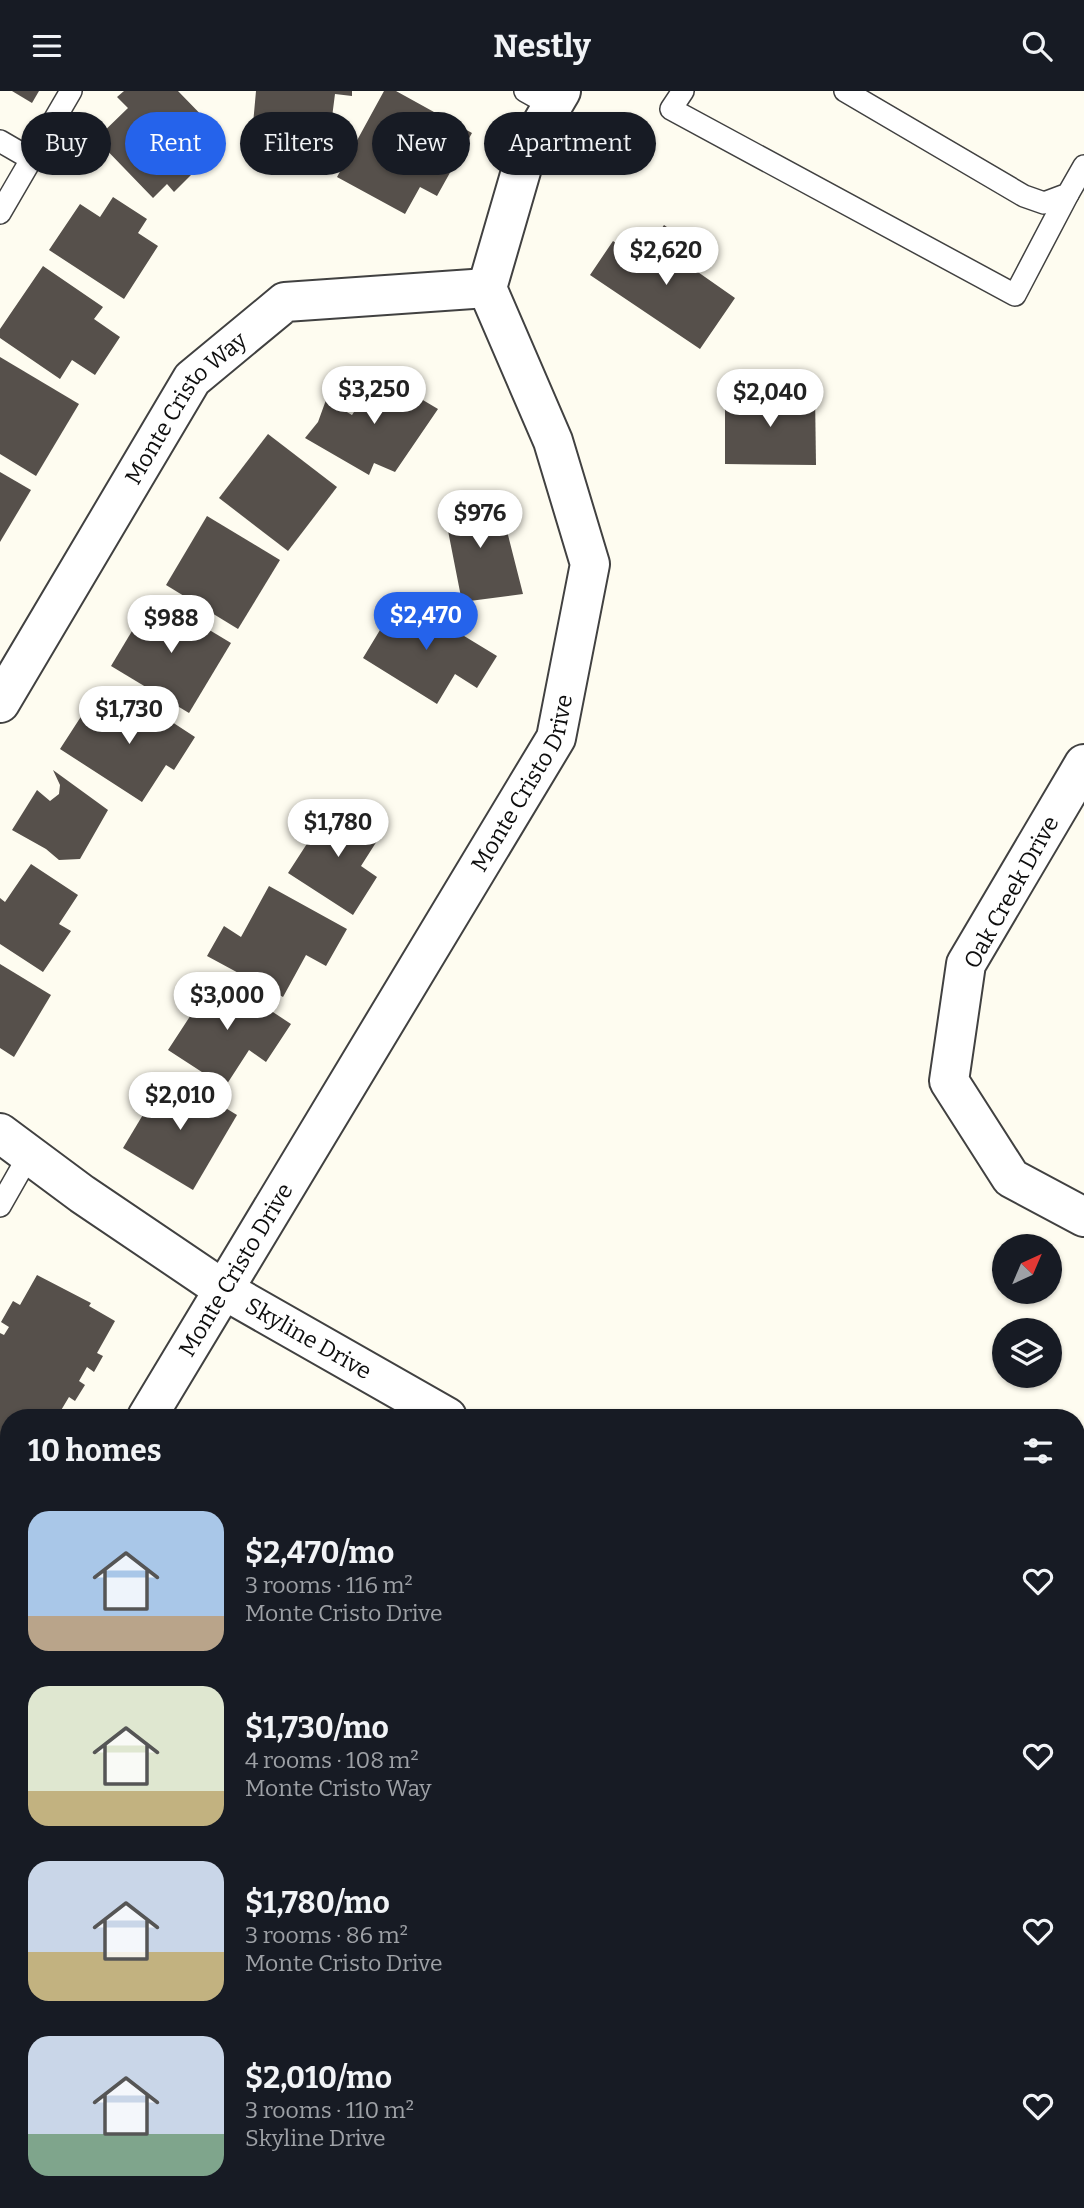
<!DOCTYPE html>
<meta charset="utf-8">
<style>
:root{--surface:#171b24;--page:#20242c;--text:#f1f3f6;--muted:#9ea1a6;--accent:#2563eb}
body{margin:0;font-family:Bitter,serif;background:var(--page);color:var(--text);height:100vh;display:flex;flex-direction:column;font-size:26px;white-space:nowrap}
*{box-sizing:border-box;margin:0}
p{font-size:23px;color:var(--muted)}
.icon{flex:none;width:38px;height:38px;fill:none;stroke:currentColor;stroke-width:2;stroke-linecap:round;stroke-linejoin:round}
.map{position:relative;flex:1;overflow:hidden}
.details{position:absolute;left:0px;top:1318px;width:1085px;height:800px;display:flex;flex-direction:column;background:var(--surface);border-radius:28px 28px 0 0;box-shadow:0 2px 5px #0004}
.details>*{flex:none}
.banner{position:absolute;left:21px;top:21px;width:700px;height:63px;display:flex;gap:14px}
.needle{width:46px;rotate:44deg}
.controls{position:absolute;left:992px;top:1143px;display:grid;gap:14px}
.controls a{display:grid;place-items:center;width:70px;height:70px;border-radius:50%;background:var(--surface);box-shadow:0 2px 5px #0004;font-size:35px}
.price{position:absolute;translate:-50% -60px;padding:0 16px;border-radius:24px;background:#fff;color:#222;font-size:23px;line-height:46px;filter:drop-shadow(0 2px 4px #0008)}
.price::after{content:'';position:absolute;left:50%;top:42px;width:21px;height:16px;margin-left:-10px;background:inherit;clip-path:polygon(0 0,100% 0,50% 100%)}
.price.active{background:var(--accent);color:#fff}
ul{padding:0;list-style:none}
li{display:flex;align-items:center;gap:21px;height:175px;padding:0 28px}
li span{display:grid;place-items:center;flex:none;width:196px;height:140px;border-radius:21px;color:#555}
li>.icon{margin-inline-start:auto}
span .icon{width:84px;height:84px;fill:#fffc;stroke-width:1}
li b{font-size:30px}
h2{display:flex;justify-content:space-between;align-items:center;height:84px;padding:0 28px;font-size:30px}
.chip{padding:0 24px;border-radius:32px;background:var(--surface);box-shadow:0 2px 5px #0004;font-size:24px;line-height:63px}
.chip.active{background:var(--accent);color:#fff}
header{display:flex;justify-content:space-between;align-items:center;height:91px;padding:0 28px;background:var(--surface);font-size:32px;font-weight:700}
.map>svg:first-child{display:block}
.building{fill:#56504b}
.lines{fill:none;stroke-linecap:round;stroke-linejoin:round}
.lane-casing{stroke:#414141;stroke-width:24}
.street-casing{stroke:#414141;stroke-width:42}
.secondary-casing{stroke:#303030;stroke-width:42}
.lane{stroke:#fff;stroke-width:21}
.street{stroke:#fff;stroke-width:38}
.secondary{stroke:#faf5ae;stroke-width:38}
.labels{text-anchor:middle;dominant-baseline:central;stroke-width:7;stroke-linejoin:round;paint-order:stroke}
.street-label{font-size:23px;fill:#0e0e0e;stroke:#fff}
</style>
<header><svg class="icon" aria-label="menu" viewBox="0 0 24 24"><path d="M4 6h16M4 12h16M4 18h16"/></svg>Nestly<svg class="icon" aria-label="search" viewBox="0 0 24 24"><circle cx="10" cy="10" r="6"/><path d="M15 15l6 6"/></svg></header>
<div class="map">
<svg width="1084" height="2117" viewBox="0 0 1084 2117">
<rect width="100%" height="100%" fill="#fefcf0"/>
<g class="building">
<polygon points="12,0 39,0 32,12"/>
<polygon points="124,0 178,0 213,36 180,68 193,82 174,101 167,93 153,107 96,48 128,17 117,6"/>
<polygon points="256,0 352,0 352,5 335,3 331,34 315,33 313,61 251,55"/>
<polygon points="384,0 396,0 472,42 437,105 420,96 405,123 337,86"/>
<polygon points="113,106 147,128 138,142 158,155 124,208 49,159 80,113 100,126"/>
<polygon points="664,134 686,149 675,165 735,207 700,258 590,184 613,150 640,169"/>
<polygon points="43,175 103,216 94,228 120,246 95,284 72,269 60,288 0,247 0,238"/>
<polygon points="0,266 79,313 36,385 0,363"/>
<polygon points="374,280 438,318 395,381 374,372 369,384 305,347 318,331 326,309 352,324 356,318 352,315"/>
<polygon points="725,303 815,303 816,374 725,373"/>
<polygon points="268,343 337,396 288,460 219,407"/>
<polygon points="0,381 31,399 0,451"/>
<polygon points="490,403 494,441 507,440 523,503 462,511 442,409"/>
<polygon points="207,425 280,469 238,538 166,494"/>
<polygon points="153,505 231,552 189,622 111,575"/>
<polygon points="400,506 497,565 477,597 455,583 437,613 363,567"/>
<polygon points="126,601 195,646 174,679 166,674 142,711 60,658 82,624 102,638"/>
<polygon points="53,679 108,719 80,768 59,769 46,758 12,739 37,699 50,710 59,703 60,694"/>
<polygon points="334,711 382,742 361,775 377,786 353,824 288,782"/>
<polygon points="31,773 78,804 59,833 71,840 43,881 0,853 0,807 5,811"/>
<polygon points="269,795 347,838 326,875 306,864 283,906 207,865 224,835 241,846"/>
<polygon points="0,873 51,904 14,966 0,957"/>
<polygon points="217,884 291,933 266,971 249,959 225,996 168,959"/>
<polygon points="168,982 237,1024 193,1099 123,1057"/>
<polygon points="37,1184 91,1212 89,1215 115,1230 97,1262 103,1265 94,1281 87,1276 79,1290 85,1294 75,1310 69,1306 57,1326 9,1326 9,1413 4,1422 9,1427 0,1442 0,1242 4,1244 9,1236 1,1231 13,1210 20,1214"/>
<polygon points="485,2109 588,2109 583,2117 480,2117"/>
</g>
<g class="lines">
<g class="lane-casing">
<g id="lane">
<polyline points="525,0 552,15"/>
<polyline points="683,0 671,18 1015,204 1068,103"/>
<polyline points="845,0 1024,105 1044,112 1068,103 1084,75"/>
<polyline points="0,50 31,68"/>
<polyline points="0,122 71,0"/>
<polyline points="0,1115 29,1064"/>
<polyline points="1076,1942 1084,1947"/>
</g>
</g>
<g class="street-casing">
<g id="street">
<path id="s1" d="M0,612L192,288L285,211L487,197"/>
<polyline points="1084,673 966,873 949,990 1011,1087 1084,1126"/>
<path id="s2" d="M0,1042L82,1103L224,1199L447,1326"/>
<path id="s3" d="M147,1326L556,647L590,473L553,350L487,197L528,56L561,0"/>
<polyline points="0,1568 9,1554"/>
<polyline points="1076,1687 1084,1691"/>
</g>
</g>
<g class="secondary-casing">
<g id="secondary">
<polyline points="0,1643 9,1648"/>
<polyline points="804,2109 819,2117"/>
</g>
</g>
<use href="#lane" class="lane"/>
<use href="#street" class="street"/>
<use href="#secondary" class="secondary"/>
</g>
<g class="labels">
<g class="street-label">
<text stroke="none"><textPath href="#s1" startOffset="350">Monte Cristo Way</textPath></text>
<text stroke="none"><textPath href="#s3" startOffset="738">Monte Cristo Drive</textPath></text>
<text transform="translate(1011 801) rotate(-61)">Oak Creek Drive</text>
<text stroke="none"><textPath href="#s3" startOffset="172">Monte Cristo Drive</textPath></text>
<text stroke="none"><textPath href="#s2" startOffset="371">Skyline Drive</textPath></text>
</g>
</g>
</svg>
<div class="controls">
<a><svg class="needle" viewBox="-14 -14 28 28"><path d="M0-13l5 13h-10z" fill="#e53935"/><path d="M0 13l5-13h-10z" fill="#9ea1a6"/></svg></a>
<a><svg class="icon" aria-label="layers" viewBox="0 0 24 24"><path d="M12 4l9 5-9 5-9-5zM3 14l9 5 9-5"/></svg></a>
</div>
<b class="price" style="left:666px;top:196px">$2,620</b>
<b class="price" style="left:374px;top:335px">$3,250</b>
<b class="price" style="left:770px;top:338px">$2,040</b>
<b class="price" style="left:480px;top:459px">$976</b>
<b class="price active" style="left:426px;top:561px">$2,470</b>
<b class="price" style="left:171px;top:564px">$988</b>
<b class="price" style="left:129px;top:655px">$1,730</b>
<b class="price" style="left:338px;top:768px">$1,780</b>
<b class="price" style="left:227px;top:941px">$3,000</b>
<b class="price" style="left:180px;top:1041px">$2,010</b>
<div class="banner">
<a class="chip">Buy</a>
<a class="chip active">Rent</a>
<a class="chip">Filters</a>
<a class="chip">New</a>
<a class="chip">Apartment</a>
</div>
<section class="details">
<h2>10 homes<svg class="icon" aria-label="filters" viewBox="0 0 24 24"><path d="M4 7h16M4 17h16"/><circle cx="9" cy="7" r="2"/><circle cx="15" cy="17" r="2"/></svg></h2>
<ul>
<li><span style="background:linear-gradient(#a9c7e8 75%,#b9a48a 0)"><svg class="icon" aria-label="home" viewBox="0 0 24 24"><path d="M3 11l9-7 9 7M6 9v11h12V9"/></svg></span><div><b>$2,470/mo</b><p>3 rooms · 116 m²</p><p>Monte Cristo Drive</p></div><svg class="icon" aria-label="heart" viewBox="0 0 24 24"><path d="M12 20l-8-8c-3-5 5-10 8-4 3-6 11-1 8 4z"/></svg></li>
<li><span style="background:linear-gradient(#dfe7d0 75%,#c2b280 0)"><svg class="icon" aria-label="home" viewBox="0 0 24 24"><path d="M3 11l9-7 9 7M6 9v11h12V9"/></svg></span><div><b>$1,730/mo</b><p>4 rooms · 108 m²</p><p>Monte Cristo Way</p></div><svg class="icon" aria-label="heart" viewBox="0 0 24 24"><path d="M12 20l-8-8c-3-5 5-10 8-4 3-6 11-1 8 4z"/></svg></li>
<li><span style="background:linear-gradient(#c9d6e8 65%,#c2b280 0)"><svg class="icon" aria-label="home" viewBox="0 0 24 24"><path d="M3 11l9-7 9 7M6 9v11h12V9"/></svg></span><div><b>$1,780/mo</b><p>3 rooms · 86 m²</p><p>Monte Cristo Drive</p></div><svg class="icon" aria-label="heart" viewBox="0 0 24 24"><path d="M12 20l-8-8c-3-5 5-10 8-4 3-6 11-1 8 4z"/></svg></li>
<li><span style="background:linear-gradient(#c9d6e8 70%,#7fa58c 0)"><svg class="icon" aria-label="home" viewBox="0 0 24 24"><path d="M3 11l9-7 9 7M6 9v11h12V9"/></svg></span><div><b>$2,010/mo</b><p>3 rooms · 110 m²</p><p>Skyline Drive</p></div><svg class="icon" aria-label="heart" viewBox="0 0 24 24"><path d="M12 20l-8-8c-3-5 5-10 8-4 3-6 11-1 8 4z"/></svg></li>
</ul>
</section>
</div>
